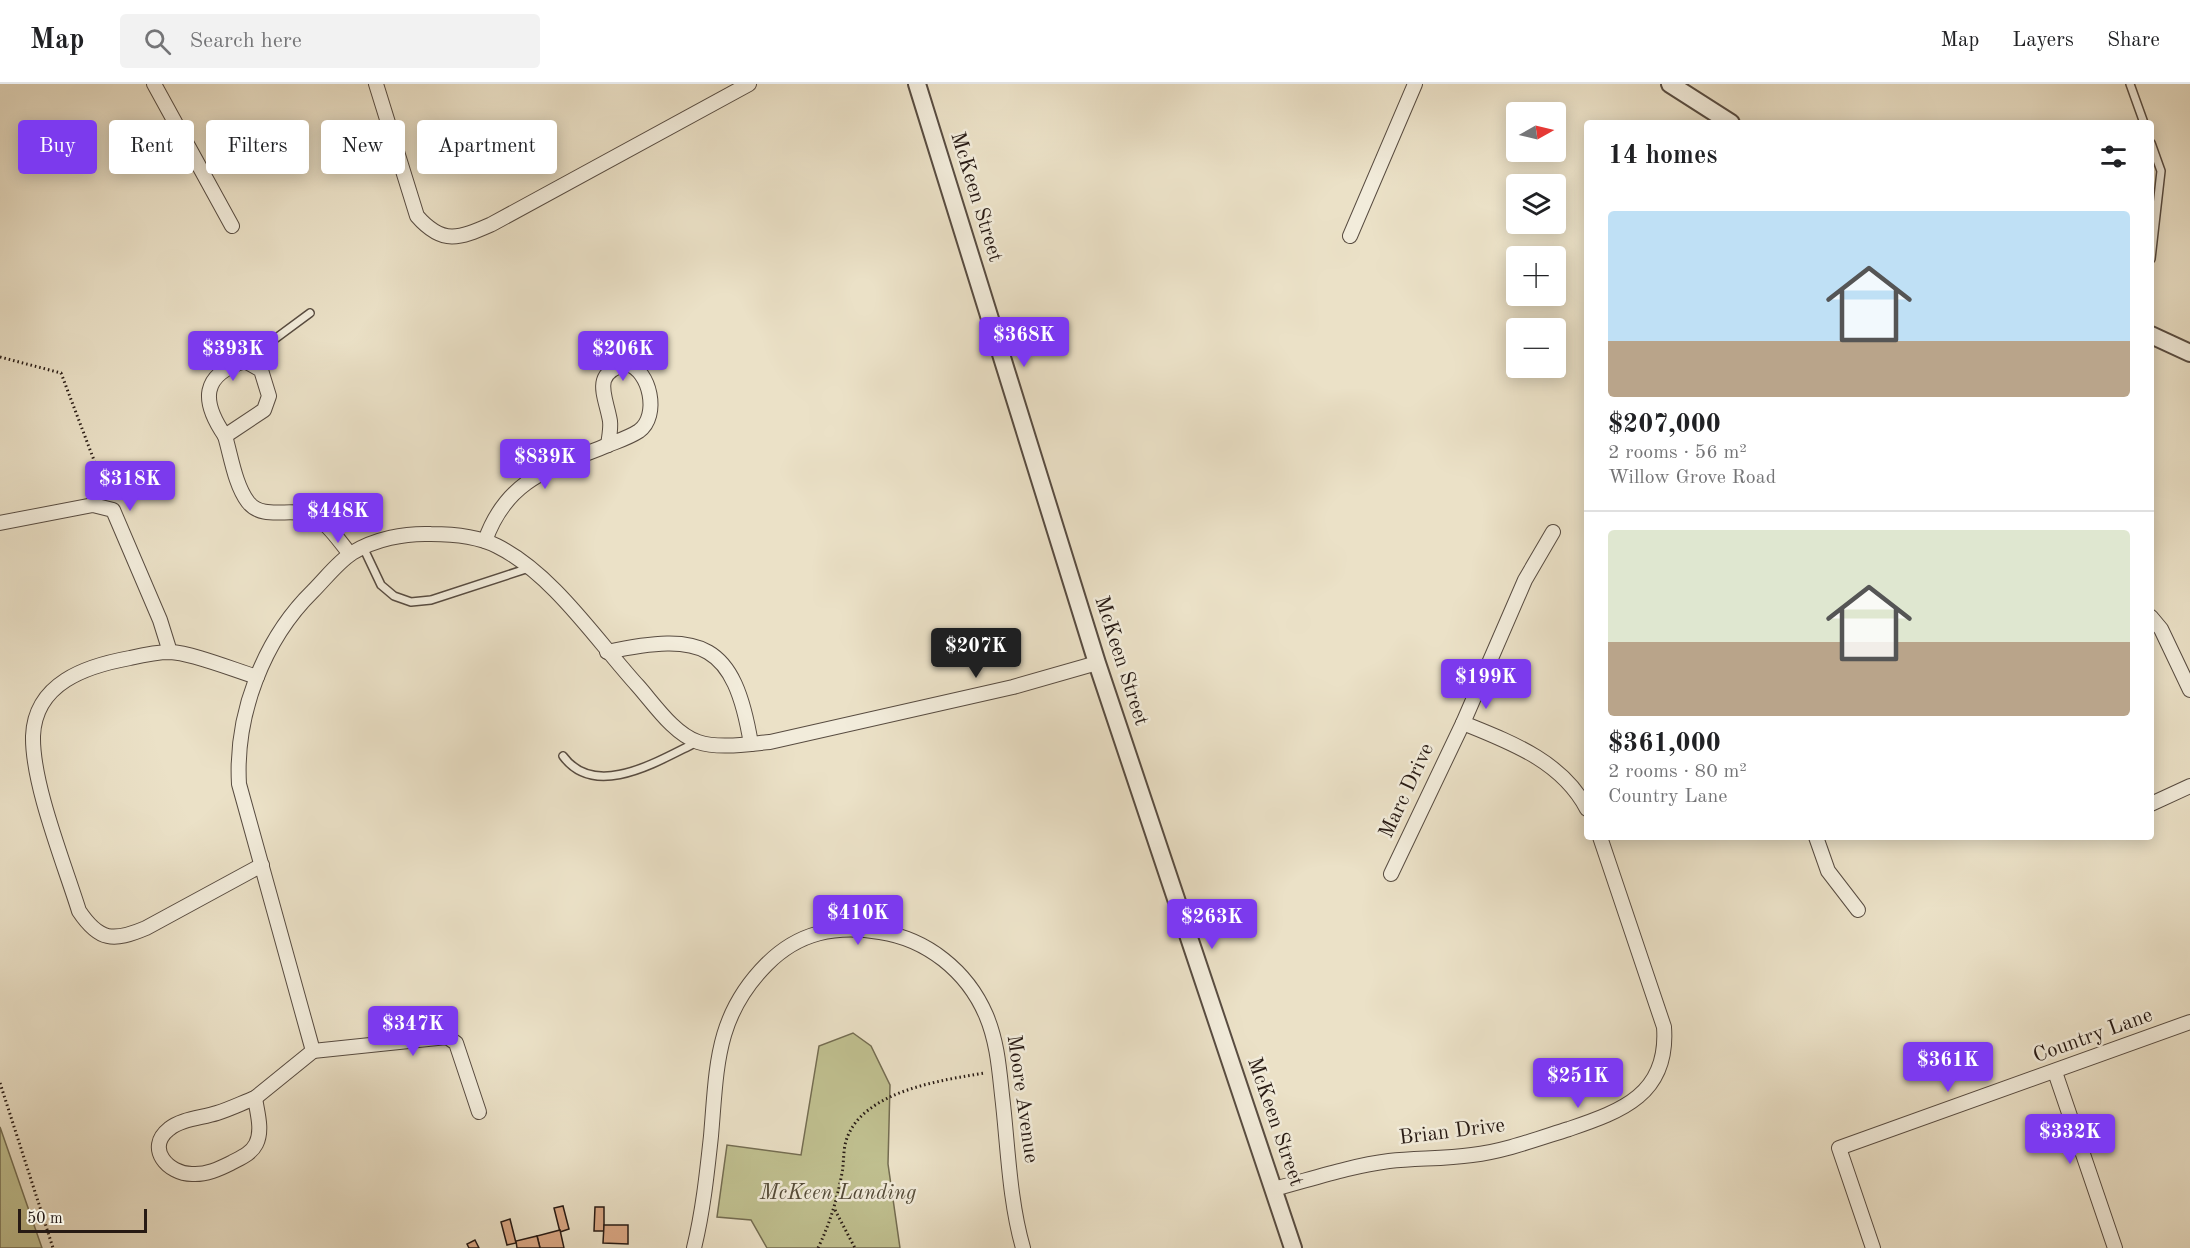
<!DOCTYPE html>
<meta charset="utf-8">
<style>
:root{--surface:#fff;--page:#f2f2f2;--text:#202124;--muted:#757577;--line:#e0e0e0;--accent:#7c3aed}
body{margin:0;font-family:"Old Standard TT",serif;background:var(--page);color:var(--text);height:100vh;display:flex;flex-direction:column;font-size:22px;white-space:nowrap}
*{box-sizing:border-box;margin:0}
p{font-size:20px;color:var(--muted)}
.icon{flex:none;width:33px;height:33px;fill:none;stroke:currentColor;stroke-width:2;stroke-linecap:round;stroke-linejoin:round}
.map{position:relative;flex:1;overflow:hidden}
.details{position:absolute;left:1584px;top:36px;width:570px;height:720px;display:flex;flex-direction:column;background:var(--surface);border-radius:6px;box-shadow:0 3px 15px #0003}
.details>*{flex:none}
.banner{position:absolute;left:18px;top:36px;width:570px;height:54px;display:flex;gap:12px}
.needle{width:39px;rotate:82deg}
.controls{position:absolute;left:1506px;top:18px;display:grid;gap:12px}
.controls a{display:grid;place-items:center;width:60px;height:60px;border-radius:6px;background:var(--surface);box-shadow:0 3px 15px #0003;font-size:30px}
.scale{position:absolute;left:18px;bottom:15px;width:129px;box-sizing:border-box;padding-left:6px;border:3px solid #271a14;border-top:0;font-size:16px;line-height:21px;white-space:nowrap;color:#271a14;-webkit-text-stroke:4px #f2ecdb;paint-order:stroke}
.price{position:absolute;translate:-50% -51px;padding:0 14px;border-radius:6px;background:var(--accent);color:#fff;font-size:20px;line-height:39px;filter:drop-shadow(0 2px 3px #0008)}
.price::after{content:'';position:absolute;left:50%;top:36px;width:18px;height:14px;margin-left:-9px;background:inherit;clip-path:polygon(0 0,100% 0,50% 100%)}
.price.current{background:#222;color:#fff}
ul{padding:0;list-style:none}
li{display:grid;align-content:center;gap:12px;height:318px;padding:0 24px}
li+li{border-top:2px solid var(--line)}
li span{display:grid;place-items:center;height:186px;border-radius:6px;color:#555}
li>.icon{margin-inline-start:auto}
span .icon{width:108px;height:108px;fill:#fffc;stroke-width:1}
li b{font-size:26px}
h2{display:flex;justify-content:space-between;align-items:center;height:72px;padding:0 24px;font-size:26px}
.tag{padding:0 21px;border-radius:6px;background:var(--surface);box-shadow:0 3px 15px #0003;font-size:21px;line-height:54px}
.tag.current{background:var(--accent);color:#fff}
header{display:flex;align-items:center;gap:36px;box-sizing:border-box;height:84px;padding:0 30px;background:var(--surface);border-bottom:2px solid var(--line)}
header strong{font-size:28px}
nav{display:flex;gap:33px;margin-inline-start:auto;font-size:21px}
.search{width:420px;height:54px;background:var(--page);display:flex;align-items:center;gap:15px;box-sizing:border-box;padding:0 21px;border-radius:6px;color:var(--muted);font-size:22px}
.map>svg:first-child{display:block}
.green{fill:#c0c090;stroke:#746d52;stroke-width:1.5}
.building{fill:#dba885;stroke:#271a14;stroke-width:1.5}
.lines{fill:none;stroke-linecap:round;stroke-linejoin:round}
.service-casing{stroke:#584c41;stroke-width:10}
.minor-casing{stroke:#584c41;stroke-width:16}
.tertiary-casing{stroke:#584c41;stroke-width:20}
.path{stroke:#271a14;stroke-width:3;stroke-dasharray:1.5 3;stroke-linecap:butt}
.service{stroke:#f2ecdb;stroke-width:7}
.minor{stroke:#f2ecdb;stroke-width:14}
.tertiary{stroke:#f2ecdb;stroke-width:16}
.labels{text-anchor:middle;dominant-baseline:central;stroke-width:5;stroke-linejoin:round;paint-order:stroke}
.street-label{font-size:21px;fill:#271a14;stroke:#f2ecdb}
.park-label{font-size:21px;font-style:italic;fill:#554c39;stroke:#f2ecdb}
</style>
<header>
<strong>Map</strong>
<div class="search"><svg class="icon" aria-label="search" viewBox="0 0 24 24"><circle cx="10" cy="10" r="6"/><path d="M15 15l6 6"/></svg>Search here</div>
<nav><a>Map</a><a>Layers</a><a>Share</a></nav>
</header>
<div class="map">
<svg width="2190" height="1164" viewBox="0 0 2190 1164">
<rect width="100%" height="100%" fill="#ebe1c7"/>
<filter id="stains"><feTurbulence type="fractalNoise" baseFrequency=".00333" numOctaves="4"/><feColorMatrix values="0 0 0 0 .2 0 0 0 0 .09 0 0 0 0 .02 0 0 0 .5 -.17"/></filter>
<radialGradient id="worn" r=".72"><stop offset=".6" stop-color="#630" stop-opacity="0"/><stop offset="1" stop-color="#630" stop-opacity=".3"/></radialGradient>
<g class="green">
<polygon points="853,949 871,962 890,1001 888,1080 900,1164 767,1164 751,1136 717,1133 727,1061 801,1071 819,962"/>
<polygon points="0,1043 42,1164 0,1164"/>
</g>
<g class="building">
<polygon points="563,1122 569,1145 560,1148 554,1124"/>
<polygon points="595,1123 604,1123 604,1147 594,1147"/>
<polygon points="510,1135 516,1159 507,1161 501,1138"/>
<polygon points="604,1141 628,1141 628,1160 603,1159"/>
<polygon points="560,1146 564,1164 540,1164 537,1152"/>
<polygon points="537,1152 540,1164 517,1164 516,1157"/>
<polygon points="475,1156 479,1164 469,1164 467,1160"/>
</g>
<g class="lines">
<g class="service-casing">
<g id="service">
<polyline points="2130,0 2144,39"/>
<polyline points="2151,59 2161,87 2151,175"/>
<polyline points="245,277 310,229"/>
<polyline points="363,463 381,501 394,512 411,518 431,516 529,484"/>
<path d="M563,672C595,716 658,677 695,659"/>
</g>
</g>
<g class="minor-casing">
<g id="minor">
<polyline points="154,0 232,142"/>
<path d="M376,0L417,132C443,162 460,154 492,140L749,0"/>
<polyline points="1350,152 1415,0"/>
<path d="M245,277L261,286L269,312L264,326L225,352C201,317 201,291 245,277Z"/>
<path d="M627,280C650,286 660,332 639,347C630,353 618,357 608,361C609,353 611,345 610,337C606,312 590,289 627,280Z"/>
<path d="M225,352C231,372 235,401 248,418C263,437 291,423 310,431C327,437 339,457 350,470"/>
<polyline points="0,439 93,421 113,426 160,536 170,568"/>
<path d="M485,457C507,394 552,384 608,361"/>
<polyline points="2151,533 2161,545 2190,606"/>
<path d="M607,568C702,548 734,558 751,660"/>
<path d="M257,593C234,586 193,569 170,568C157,568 143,571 130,574C86,582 35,599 33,652C32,700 64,779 79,827C99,857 113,858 146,844L262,781"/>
<path d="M1463,639C1510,658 1562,677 1587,725"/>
<polyline points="2151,720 2190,702"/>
<polyline points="1816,753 1828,787 1858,826"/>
<polyline points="1391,790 1463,639 1525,496 1553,448"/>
<polyline points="313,967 447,953 456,959 479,1028"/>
<polyline points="2055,988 2115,1164"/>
<path d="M255,1014L313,967L239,700C235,631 263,556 313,507C325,495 338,478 352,469C375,455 404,449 431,450C453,450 477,452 497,462C553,490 597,557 638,602C654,620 674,650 698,658C719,665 748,660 770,658L1013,603L1097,579"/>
<path d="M255,1014C257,1028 263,1046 256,1060C251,1070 240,1074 231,1079C219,1085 206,1091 192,1090C168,1090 145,1064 169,1045C181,1035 201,1034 217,1029C230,1025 242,1019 255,1014Z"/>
<path d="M1274,1105C1312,1095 1350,1082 1389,1077C1417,1074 1444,1075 1472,1071C1505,1067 1537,1055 1569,1045C1622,1027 1669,1010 1664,943L1600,753"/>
<path d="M694,1164C703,1127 707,1089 711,1052C717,983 715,932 767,880C799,848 835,841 880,848C927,855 967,887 986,931C997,957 999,983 1002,1011C1008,1061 1009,1115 1023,1164"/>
<polyline points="1873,1164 1839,1064 2190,938"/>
</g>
</g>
<g class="tertiary-casing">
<g id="tertiary">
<polyline points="917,0 1097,579 1293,1164"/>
<polyline points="1670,0 1731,39"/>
<polyline points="2151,251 2190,269"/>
</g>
</g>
<g class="path">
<polyline points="0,273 61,289 106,408"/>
<polyline points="0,999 53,1164"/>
<polyline points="835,1126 855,1164"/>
<path d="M818,1164C830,1139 837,1116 842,1089C844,1079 843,1067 846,1057C861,1007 942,996 985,989"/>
</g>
<use href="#service" class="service"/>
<use href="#minor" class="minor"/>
<use href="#tertiary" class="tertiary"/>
</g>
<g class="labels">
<g class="street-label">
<text transform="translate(976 113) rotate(73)">McKeen Street</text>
<text transform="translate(1121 577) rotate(72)">McKeen Street</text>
<text transform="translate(1407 707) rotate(-65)">Marc Drive</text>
<text transform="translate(2093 952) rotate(-20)">Country Lane</text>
<text transform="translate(1022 1015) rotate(82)">Moore Avenue</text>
<text transform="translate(1275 1038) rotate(71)">McKeen Street</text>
<text transform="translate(1452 1048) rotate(-7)">Brian Drive</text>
</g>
<g class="park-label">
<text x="838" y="1109">McKeen Landing</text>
</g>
</g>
<rect width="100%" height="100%" filter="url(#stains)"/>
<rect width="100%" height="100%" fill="url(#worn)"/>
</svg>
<div class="controls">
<a><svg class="needle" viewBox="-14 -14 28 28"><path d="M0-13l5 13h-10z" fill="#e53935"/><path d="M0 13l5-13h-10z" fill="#757577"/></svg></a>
<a><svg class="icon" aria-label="layers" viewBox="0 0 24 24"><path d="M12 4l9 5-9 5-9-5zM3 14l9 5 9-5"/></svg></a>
<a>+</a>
<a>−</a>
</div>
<div class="scale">50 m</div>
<b class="price" style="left:1024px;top:284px">$368K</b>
<b class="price" style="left:233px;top:298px">$393K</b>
<b class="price" style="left:623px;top:298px">$206K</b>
<b class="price" style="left:545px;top:406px">$839K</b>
<b class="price" style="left:130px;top:428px">$318K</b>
<b class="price" style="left:338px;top:460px">$448K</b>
<b class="price current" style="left:976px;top:595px">$207K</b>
<b class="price" style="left:1486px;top:626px">$199K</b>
<b class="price" style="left:858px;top:862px">$410K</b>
<b class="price" style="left:1212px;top:866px">$263K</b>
<b class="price" style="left:413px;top:973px">$347K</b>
<b class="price" style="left:1948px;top:1009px">$361K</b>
<b class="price" style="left:1578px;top:1025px">$251K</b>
<b class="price" style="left:2070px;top:1081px">$332K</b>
<div class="banner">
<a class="tag current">Buy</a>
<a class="tag">Rent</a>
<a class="tag">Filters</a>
<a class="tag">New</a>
<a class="tag">Apartment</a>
</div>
<section class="details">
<h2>14 homes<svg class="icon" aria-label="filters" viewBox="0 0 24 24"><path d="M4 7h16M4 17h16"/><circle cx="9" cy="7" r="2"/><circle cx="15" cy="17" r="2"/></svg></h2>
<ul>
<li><span style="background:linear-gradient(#bfe0f5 70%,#b9a48a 0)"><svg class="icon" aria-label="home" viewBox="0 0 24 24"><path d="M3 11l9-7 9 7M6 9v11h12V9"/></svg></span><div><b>$207,000</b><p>2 rooms · 56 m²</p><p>Willow Grove Road</p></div></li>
<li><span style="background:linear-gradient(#dfe7d0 60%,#b9a48a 0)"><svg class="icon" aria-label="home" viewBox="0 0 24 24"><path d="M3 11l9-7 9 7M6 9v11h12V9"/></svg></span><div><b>$361,000</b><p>2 rooms · 80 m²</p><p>Country Lane</p></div></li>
</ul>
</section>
</div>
